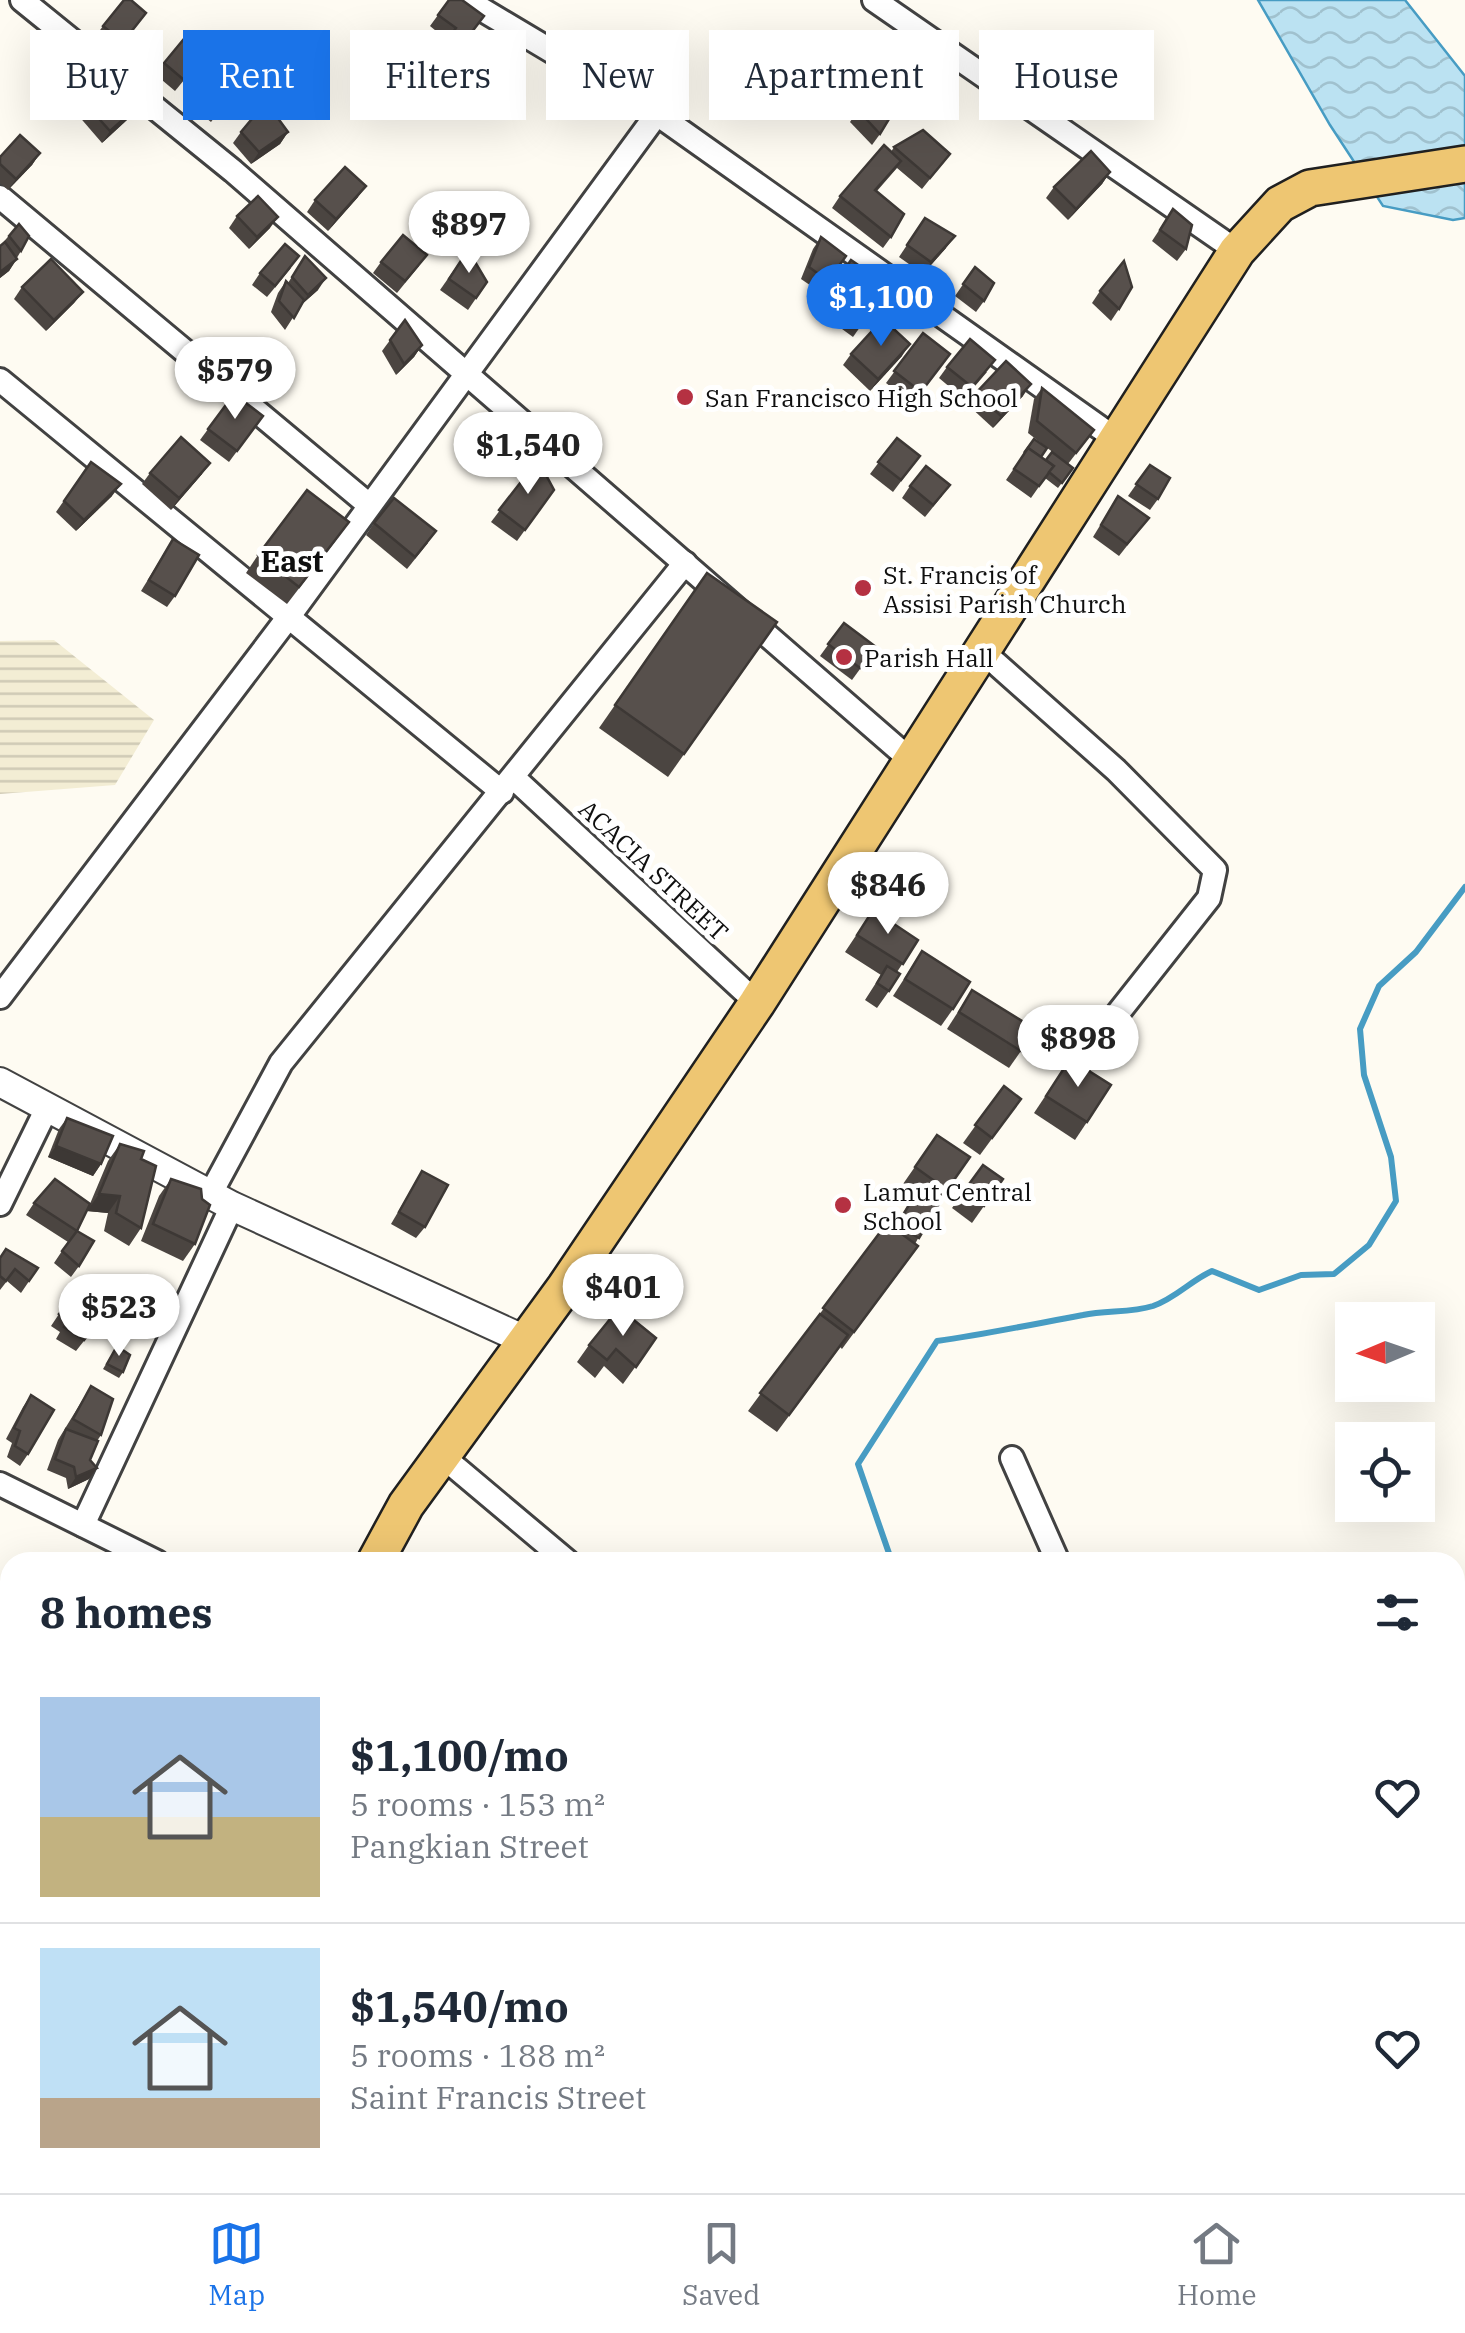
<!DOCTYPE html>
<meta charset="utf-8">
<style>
:root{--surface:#fff;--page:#f6f6f7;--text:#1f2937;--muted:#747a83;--line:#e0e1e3;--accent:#1a73e8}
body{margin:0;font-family:"IBM Plex Serif",serif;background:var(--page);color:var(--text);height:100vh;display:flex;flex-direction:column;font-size:38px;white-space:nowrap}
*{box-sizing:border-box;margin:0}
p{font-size:32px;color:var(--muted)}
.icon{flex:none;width:55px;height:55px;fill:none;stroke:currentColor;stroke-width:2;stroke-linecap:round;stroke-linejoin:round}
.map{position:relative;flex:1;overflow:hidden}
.panel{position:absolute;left:0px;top:1552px;width:1465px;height:642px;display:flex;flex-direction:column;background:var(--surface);border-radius:30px 30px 0 0;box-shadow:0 10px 40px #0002}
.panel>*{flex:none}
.top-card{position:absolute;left:30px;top:30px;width:1405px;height:90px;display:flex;gap:20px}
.needle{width:65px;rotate:268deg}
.fabs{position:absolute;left:1335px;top:1302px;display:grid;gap:20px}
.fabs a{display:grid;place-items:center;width:100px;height:100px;border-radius:0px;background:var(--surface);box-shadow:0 10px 40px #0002;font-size:50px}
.price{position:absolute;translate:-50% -85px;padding:0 22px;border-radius:35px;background:#fff;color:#222;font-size:32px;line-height:65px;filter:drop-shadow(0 2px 5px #0008)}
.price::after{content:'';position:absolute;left:50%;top:60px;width:30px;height:22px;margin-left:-15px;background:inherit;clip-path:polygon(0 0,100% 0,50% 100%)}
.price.current{background:var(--accent);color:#fff}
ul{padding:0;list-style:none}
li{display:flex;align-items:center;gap:30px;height:250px;padding:0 40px}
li+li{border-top:2px solid var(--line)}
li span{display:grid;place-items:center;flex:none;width:280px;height:200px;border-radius:0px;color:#555}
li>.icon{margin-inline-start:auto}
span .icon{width:120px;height:120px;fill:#fffc;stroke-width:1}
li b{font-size:42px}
h2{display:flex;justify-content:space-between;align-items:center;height:120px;padding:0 40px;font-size:42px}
.chip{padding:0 35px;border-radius:0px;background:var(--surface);box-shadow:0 10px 40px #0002;font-size:35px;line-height:90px}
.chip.current{background:var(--accent);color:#fff}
.dock{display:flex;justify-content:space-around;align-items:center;height:140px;border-top:2px solid var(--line);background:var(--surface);font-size:28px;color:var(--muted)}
.dock a{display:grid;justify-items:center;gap:5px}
.dock .current{color:var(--accent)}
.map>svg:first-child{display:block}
.farmland{fill:url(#farmland-rules)}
.water{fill:url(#water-waves);stroke:#479cc3;stroke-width:2.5}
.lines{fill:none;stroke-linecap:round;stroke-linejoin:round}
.stream{stroke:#479cc3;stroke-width:6}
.minor-casing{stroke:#424242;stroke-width:28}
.tertiary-casing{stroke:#424242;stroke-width:32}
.primary-casing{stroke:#202020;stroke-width:40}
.minor{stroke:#fff;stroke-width:22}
.tertiary{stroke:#fff;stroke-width:28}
.primary{stroke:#eec672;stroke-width:35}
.wall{fill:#4b4541}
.shaded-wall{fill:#3d3835}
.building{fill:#57504c;stroke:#3d3835;stroke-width:2.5}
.poi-dot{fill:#b53142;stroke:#fff;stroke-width:4}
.labels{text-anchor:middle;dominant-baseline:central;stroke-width:10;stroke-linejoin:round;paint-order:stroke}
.poi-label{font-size:25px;fill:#0f0f0f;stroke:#fff;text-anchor:start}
.street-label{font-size:25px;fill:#0f0f0f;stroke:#fff}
.quarter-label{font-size:30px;font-weight:bold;fill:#0f0f0f;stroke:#fff}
</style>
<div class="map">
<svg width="1465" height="2193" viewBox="0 0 1465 2193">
<defs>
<pattern id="farmland-rules" width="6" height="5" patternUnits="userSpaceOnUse" patternTransform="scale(2.5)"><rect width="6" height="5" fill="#f3edd4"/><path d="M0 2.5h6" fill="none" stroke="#cfcab5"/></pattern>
<pattern id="water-waves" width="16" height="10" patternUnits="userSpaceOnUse" patternTransform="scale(2.5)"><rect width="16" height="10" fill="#bbe2f2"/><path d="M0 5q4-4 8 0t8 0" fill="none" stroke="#a0c1ce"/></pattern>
</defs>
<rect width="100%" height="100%" fill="#fefbf2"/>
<polygon class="farmland" points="54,640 154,720 115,785 0,794 0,641"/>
<polygon class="water" points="1258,0 1405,0 1465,76 1465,218 1453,220 1383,206 1330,125"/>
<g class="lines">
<g class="stream">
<path d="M892,1562L858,1464L937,1341C987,1334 1034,1324 1083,1315C1106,1310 1131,1313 1153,1306C1176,1298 1190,1281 1212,1271L1259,1290L1301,1275L1334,1274L1369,1245L1396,1201L1391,1157L1364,1075L1360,1029L1379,986L1416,952L1465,887"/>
<polyline points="0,1739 10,1734"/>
<polyline points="0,2099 10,2092"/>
</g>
<g class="minor-casing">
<g id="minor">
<polyline points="22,0 233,171 913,762"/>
<polyline points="466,0 657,114 1116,439"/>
<polyline points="874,0 1237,251"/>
<polyline points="0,197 369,505"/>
<polyline points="0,380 502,792"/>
<polyline points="982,651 1116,770 1215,870 1209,898 1077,1065"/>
<polyline points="514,778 757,1003"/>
<polyline points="0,997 287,619 657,114"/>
<polyline points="211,1193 281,1063 685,563"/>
<polyline points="0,1204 47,1108"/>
<polyline points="442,1456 568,1562"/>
<polyline points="1012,1458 1058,1562"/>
<polyline points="0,1484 157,1562"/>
<polyline points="83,1525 232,1206"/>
<polyline points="1455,2032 1465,2038"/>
<polyline points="796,2193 796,2185"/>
<polyline points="850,2193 868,2185"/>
</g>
</g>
<g class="tertiary-casing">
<polyline id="tertiary" points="0,1082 232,1206 525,1340"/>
</g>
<g class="primary-casing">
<g id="primary">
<polyline points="375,1562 406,1505 565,1287 757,1003 1237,251 1280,204 1310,188 1465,164"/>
<polyline points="155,2193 159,2185"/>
</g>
</g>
<use href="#minor" class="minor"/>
<use href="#tertiary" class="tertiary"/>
<use href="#primary" class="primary"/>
</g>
<g class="wall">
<polygon points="449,0 468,38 482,48 454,87 428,68 447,40 430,26"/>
<polygon points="138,24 115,53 95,37 103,26"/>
<polygon points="226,50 251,68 211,122 187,103"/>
<polygon points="903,52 878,86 864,74 872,62"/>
<polygon points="203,57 175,91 156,75 164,63"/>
<polygon points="58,83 89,93 69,114 50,95"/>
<polygon points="85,103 128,119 102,143 77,114"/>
<polygon points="858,110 880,134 872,145 850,122"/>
<polygon points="241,132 288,132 280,144 251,164 233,143"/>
<polygon points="894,147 950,154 922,189 897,168 877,191 891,237 883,248 832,208 840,196 891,152"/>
<polygon points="40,153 32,165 8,190 0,183 0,157"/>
<polygon points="1110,172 1102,184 1068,220 1046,198 1054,187"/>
<polygon points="358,197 328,231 307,212 315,200"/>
<polygon points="1173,209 1186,249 1177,261 1152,241"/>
<polygon points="237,216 270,228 249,249 229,228"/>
<polygon points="925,218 946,248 923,274 899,257"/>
<polygon points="19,224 21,251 9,271 0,278 0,246"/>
<polygon points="821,237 846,256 820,292 801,279 813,249"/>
<polygon points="468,250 487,282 468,310 440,290"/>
<polygon points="305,256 318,290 301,305 285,330 271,312 278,293 286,281 288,283"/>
<polygon points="851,260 889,286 853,337 816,310"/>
<polygon points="381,262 419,266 397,293 373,273"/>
<polygon points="975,267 984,301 976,312 955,296"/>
<polygon points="291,268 267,297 252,285 260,273"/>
<polygon points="22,287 83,292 74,303 46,331 14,299"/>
<polygon points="1100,291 1119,309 1111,321 1092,303"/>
<polygon points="405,320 422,345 414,357 396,375 382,351"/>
<polygon points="923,333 950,354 913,404 886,383"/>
<polygon points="851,354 902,356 870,391 843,365"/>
<polygon points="947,367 987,372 964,399 939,378"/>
<polygon points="1042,388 1094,430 1068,464 1028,433 1034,399"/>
<polygon points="976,393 1023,396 993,428 968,405"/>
<polygon points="234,394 263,416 229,462 200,440"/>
<polygon points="897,438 920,456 893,492 870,474"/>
<polygon points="1034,439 1041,457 1046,460 1073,468 1058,488 1045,478 1031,498 1006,480"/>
<polygon points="538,460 554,490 517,541 491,522"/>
<polygon points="91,462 112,496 76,531 56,512"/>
<polygon points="1150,465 1158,499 1150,510 1128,496"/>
<polygon points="150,473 202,474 171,510 142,484"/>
<polygon points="910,486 942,496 925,517 902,498"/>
<polygon points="1118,496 1149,518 1119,556 1093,537"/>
<polygon points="374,523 428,543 407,569 366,535"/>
<polygon points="173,539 175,596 167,607 141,591"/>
<polygon points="337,539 287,604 246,573 258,555"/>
<polygon points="707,573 777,622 668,777 599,728"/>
<polygon points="844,623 876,647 852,680 820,656"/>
<polygon points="873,910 918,940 897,972 889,991 877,1008 865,1000 881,975 845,952"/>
<polygon points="922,951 953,1009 941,1026 893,996"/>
<polygon points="972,990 1021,1051 1009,1068 947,1029"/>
<polygon points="1070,1059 1087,1122 1075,1140 1034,1113"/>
<polygon points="1004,1086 1021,1099 980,1155 963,1143"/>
<polygon points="67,1118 101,1164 93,1176 48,1157 59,1129"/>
<polygon points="937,1135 970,1157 936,1205 915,1244 918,1246 842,1349 840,1347 777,1432 748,1411 887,1223 893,1228 916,1193 903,1184"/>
<polygon points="120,1144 141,1159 141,1228 129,1246 104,1231 108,1213 87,1211 108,1161"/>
<polygon points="983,1165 1003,1179 972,1223 952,1208"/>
<polygon points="422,1171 425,1227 416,1238 391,1224"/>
<polygon points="171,1179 202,1199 195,1244 183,1261 141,1241 159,1196"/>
<polygon points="34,1203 77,1231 79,1266 71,1277 54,1263 68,1242 26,1215"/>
<polygon points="0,1258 38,1268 21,1293 7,1281 0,1290"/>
<polygon points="59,1314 98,1323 76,1351 56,1339 60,1332 51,1326"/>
<polygon points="656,1338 623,1384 604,1366 595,1378 577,1362 589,1345"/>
<polygon points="117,1346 123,1372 119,1378 103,1369"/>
<polygon points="91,1386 101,1435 97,1441 90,1460 97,1468 89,1479 68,1489 66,1478 47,1470 58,1440"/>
<polygon points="31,1395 28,1454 20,1466 7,1457 12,1443 6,1439 23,1407"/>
</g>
<g class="shaded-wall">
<polygon points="97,82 89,93 69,114 77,102"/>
<polygon points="136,108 128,119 102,143 110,131"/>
<polygon points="288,132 280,144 251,164 259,152"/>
<polygon points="40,153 32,165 8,190 16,179"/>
<polygon points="1110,172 1102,184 1068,220 1076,209"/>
<polygon points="366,186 358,197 328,231 336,219"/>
<polygon points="278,217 270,228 249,249 257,237"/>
<polygon points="955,236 946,248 923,274 931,262"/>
<polygon points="17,259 9,271 0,278 0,272"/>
<polygon points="326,278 318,290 300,306 308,295"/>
<polygon points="83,292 74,303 46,331 54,320"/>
<polygon points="910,344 902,356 870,391 878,379"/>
<polygon points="422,345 414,357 396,375 404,364"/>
<polygon points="1031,384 1023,396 993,428 1001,416"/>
<polygon points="210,463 202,474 171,510 179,498"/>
<polygon points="121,484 112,496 76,531 84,520"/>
<polygon points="56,1146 101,1164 93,1176 48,1157"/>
<polygon points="99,1194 120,1196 108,1213 87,1211"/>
<polygon points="97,1468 89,1479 68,1489 76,1477"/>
</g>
<g class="building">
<polygon points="124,0 131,0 146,13 123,42 103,26"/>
<polygon points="449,0 462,0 484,16 468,37 482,48 462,76 436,56 456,28 438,15"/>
<polygon points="183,40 203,57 184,80 164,63"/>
<polygon points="888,41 903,52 886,74 872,62"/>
<polygon points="226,50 251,68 219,110 195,92"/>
<polygon points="77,62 97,82 77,102 58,83"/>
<polygon points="111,79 136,108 110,131 85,103"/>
<polygon points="886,95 895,109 880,134 858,110"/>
<polygon points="266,102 288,132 259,152 241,132"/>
<polygon points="923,130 950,154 930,178 894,147"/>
<polygon points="20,135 40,153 16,179 0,164 0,157"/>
<polygon points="884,145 901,161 875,190 904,214 891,237 840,196"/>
<polygon points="1091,151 1110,172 1076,209 1054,187"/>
<polygon points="345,167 366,186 336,219 315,200"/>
<polygon points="258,196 278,217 257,237 237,216"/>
<polygon points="1173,209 1192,225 1186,249 1160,230"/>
<polygon points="925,218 955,236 931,262 907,245"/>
<polygon points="19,224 29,236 21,251 9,236"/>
<polygon points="403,235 427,255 405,281 381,262"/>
<polygon points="821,237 846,256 828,281 809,267"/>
<polygon points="5,242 17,259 0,272 0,246"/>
<polygon points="285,244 299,256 275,286 260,273"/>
<polygon points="468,250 487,282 476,298 449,279"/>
<polygon points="305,256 326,278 308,295 292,277"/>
<polygon points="51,259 83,292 54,320 22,287"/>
<polygon points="851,260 889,286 861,326 824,299"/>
<polygon points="1124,261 1132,287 1119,309 1100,291"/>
<polygon points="975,267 994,283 984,301 963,284"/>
<polygon points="286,281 304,300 294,318 279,301"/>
<polygon points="883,319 910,344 878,379 851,354"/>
<polygon points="405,320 422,345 404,364 390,340"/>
<polygon points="923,333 950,354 921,392 894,371"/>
<polygon points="970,339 995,360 972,387 947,367"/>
<polygon points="1006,361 1031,384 1001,416 976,393"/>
<polygon points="1042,388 1094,430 1076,453 1037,421"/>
<polygon points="234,394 263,416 237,451 208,429"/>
<polygon points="181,437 210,463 179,498 150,473"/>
<polygon points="897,438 920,456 901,480 878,462"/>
<polygon points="1034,439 1047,448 1041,457 1028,448 1024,453"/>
<polygon points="1028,448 1054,466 1039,486 1014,469"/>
<polygon points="1052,452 1073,468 1062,483 1049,472 1054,466 1046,460"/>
<polygon points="538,460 554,490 525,530 499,510"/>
<polygon points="91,462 121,484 84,520 64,501"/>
<polygon points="1150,465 1170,478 1158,499 1136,484"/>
<polygon points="926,466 950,485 933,505 910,486"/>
<polygon points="307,490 349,522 299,587 258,555"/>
<polygon points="1118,496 1149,518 1127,544 1101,525"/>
<polygon points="394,498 436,531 415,557 374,523"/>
<polygon points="173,539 199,555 175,596 149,580"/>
<polygon points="707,573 777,622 684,754 615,705"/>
<polygon points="844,623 876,647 860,668 828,644"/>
<polygon points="873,910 918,940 903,964 857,935"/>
<polygon points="922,951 970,982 953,1009 905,979"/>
<polygon points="887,966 900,974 889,991 877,983"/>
<polygon points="972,990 1035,1029 1021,1051 959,1012"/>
<polygon points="1070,1059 1111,1085 1087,1122 1046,1096"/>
<polygon points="1004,1086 1021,1099 992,1138 975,1125"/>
<polygon points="67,1118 113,1136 101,1164 56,1146"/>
<polygon points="937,1135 970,1157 947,1190 915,1167"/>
<polygon points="120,1144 144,1151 141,1159 156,1166 141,1228 116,1213 120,1196 99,1194"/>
<polygon points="983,1165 1003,1179 984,1206 964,1191"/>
<polygon points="422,1171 448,1185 425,1227 399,1212"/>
<polygon points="55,1179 90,1204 77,1231 34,1203"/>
<polygon points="171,1179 201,1189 202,1199 210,1205 195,1244 153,1224"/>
<polygon points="916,1193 938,1206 919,1238 897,1225"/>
<polygon points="887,1223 918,1246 854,1332 823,1308"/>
<polygon points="77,1231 94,1241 79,1266 62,1251"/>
<polygon points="6,1249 38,1268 29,1281 15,1269 6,1281 0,1276 0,1258"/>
<polygon points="80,1290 106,1312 84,1340 64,1327 68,1320 59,1314"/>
<polygon points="619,1308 656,1338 636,1367 616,1349 607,1360 589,1345"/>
<polygon points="820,1314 848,1335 789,1415 760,1393"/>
<polygon points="117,1346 130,1355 123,1372 107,1364"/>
<polygon points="91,1386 113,1399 101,1435 73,1419"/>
<polygon points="31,1395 54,1410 28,1454 15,1446 20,1431 14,1428"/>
<polygon points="66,1429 98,1441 90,1460 97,1468 76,1477 74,1467 55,1459"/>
<polygon points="5,2168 10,2173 10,2185 22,2185 30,2193 0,2193 0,2177"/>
</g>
<g class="poi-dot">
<circle cx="685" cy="397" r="10"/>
<circle cx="863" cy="588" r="10"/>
<circle cx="844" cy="657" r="10"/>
<circle cx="843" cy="1205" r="10"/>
</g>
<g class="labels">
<g class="poi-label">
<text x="705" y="397">San Francisco High School</text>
<text x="883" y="574">St. Francis of<tspan x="883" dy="29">Assisi Parish Church</tspan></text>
<text x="864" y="657">Parish Hall</text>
<text x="863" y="1191">Lamut Central<tspan x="863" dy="29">School</tspan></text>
</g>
<g class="street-label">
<text transform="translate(654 870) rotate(43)">ACACIA STREET</text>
</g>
<g class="quarter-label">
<text x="292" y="560">East</text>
</g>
</g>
</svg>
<div class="fabs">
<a><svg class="needle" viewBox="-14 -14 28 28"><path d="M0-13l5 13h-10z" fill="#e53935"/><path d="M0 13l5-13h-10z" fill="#747a83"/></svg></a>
<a><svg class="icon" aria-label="locate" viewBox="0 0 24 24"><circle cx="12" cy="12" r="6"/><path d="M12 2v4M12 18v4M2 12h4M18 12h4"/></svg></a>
</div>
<b class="price" style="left:469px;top:276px">$897</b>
<b class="price current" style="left:881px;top:349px">$1,100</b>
<b class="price" style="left:235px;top:422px">$579</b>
<b class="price" style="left:528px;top:497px">$1,540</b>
<b class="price" style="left:888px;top:937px">$846</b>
<b class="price" style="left:1078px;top:1090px">$898</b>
<b class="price" style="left:623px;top:1339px">$401</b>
<b class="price" style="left:119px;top:1359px">$523</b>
<div class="top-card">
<a class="chip">Buy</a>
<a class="chip current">Rent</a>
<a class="chip">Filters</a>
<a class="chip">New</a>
<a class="chip">Apartment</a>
<a class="chip">House</a>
</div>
<section class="panel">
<h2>8 homes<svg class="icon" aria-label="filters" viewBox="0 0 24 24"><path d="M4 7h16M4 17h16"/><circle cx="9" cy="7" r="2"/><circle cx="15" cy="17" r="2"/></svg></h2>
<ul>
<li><span style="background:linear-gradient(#a9c7e8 60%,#c2b280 0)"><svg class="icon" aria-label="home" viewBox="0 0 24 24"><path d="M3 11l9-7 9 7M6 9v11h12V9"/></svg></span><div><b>$1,100/mo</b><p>5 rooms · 153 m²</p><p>Pangkian Street</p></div><svg class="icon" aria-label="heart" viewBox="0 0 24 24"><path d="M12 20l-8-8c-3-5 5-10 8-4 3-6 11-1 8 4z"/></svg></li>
<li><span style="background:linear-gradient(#bfe0f5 75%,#b9a48a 0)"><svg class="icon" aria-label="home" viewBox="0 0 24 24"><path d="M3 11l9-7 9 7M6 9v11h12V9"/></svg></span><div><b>$1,540/mo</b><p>5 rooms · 188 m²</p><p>Saint Francis Street</p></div><svg class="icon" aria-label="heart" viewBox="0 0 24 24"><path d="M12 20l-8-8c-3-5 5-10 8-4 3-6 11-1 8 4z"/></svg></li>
</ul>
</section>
</div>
<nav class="dock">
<a class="current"><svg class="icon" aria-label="map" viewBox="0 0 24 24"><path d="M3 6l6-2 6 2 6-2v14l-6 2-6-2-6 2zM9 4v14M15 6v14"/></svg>Map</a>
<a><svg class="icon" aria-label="saved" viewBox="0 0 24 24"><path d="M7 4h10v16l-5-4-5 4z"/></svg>Saved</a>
<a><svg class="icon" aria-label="home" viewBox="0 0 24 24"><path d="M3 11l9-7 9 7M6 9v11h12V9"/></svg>Home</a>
</nav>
